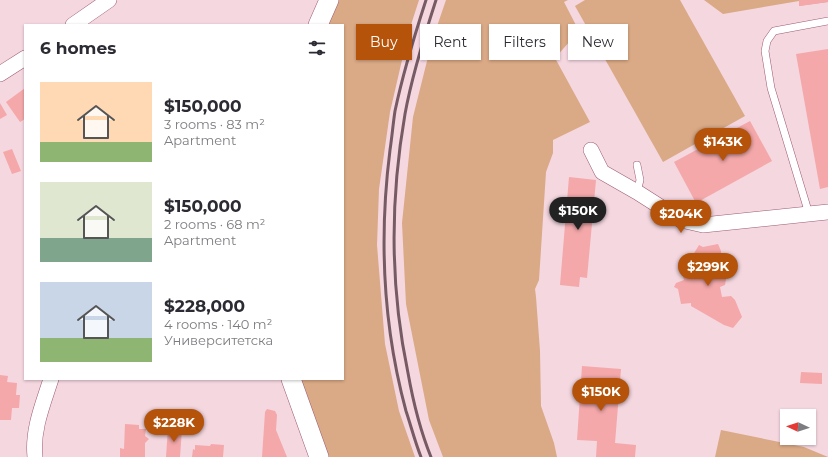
<!DOCTYPE html>
<meta charset="utf-8">
<style>
:root{--surface:#fff;--page:#f7f7f7;--text:#2b2b33;--muted:#7c7c81;--accent:#b45309}
body{margin:0;font-family:Montserrat,sans-serif;background:var(--page);color:var(--text);height:100vh;display:flex;flex-direction:column;font-size:15px;white-space:nowrap}
*{box-sizing:border-box;margin:0}
p{font-size:13px;color:var(--muted)}
.icon{flex:none;width:22px;height:22px;fill:none;stroke:currentColor;stroke-width:2;stroke-linecap:round;stroke-linejoin:round}
.map{position:relative;flex:1;overflow:hidden}
.panel{position:absolute;left:24px;top:24px;width:320px;height:356px;display:flex;flex-direction:column;background:var(--surface);border-radius:0px;box-shadow:0 1px 3px #0004}
.panel>*{flex:none}
.hud{position:absolute;left:356px;top:24px;width:380px;height:36px;display:flex;gap:8px}
.needle{width:26px;rotate:274deg}
.tools{position:absolute;left:780px;top:409px;display:grid;gap:8px}
.tools a{display:grid;place-items:center;width:36px;height:36px;border-radius:0px;background:var(--surface);box-shadow:0 1px 3px #0004;font-size:20px}
.price{position:absolute;translate:-50% -34px;padding:0 9px;border-radius:14px;background:var(--accent);color:#fff;font-size:13px;line-height:26px;filter:drop-shadow(0 1px 2px #0008)}
.price::after{content:'';position:absolute;left:50%;top:24px;width:12px;height:9px;margin-left:-6px;background:inherit;clip-path:polygon(0 0,100% 0,50% 100%)}
.price.selected{background:#222;color:#fff}
ul{padding:0;list-style:none}
li{display:flex;align-items:center;gap:12px;height:100px;padding:0 16px}
li span{display:grid;place-items:center;flex:none;width:112px;height:80px;border-radius:0px;color:#555}
li>.icon{margin-inline-start:auto}
span .icon{width:48px;height:48px;fill:#fffc;stroke-width:1}
li b{font-size:17px}
h2{display:flex;justify-content:space-between;align-items:center;height:48px;padding:0 16px;font-size:17px}
.pill{padding:0 14px;border-radius:0px;background:var(--surface);box-shadow:0 1px 3px #0004;font-size:14px;line-height:36px}
.pill.selected{background:var(--accent);color:#fff}
.map>svg:first-child{display:block}
.grass{fill:#daa985}
.building{fill:#f4a8aa}
.lines{fill:none;stroke-linecap:round;stroke-linejoin:round}
.service-casing{stroke:#9c5c73;stroke-width:8}
.minor-casing{stroke:#9c5c73;stroke-width:16}
.tertiary-casing{stroke:#9c5c73;stroke-width:20}
.service{stroke:#fff;stroke-width:7}
.minor{stroke:#fff;stroke-width:15}
.tertiary{stroke:#fff;stroke-width:19}
.rail{stroke:#775b64;stroke-width:3}
</style>
<div class="map">
<svg width="828" height="457" viewBox="0 0 828 457">
<rect width="100%" height="100%" fill="#f5d7e0"/>
<g class="grass">
<polygon points="329,0 419,0 408,34 390,112 379,189 377,245 385,344 399,411 415,457 319,457 291,379 343,379 343,25 318,25"/>
<polygon points="446,0 568,0 564,2 579,31 555,58 590,122 553,140 553,153 546,172 539,280 535,289 536,297 540,351 541,406 554,443 557,457 443,457 429,420 406,304 402,223 413,117 432,41"/>
<polygon points="585,0 680,0 745,116 663,162 575,6"/>
<polygon points="704,0 828,0 828,2 799,6 799,1 723,14"/>
<polygon points="721,430 804,447 828,457 715,457"/>
</g>
<g class="building">
<polygon points="799,0 828,0 828,2 799,6"/>
<polygon points="828,49 828,187 820,189 796,54"/>
<polygon points="25,88 25,119 20,122 6,102"/>
<polygon points="0,103 7,115 0,119"/>
<polygon points="750,121 772,161 696,203 674,162"/>
<polygon points="12,149 21,171 12,174 3,152"/>
<polygon points="569,177 596,180 587,278 580,277 579,287 560,285"/>
<polygon points="718,244 721,251 721,261 715,265 716,273 721,273 726,279 725,285 720,287 722,297 731,296 735,300 742,317 733,328 724,325 691,306 691,303 681,304 678,289 674,287 676,283 684,280 682,273 699,245 703,247"/>
<polygon points="582,366 621,369 615,443 636,445 635,457 596,457 597,441 577,440"/>
<polygon points="801,372 822,373 822,384 800,383"/>
<polygon points="0,375 8,376 7,382 17,383 16,395 20,395 19,408 12,408 11,420 0,420"/>
<polygon points="267,409 275,411 277,415 276,430 287,457 262,457 265,412"/>
<polygon points="164,416 177,416 177,426 163,425"/>
<polygon points="125,424 139,425 139,429 146,429 145,436 149,439 145,443 145,457 120,457 120,448 124,449"/>
<polygon points="168,428 182,429 180,457 166,457"/>
<polygon points="211,444 224,445 223,457 192,457 193,449 195,450 195,445 210,446"/>
</g>
<g class="lines">
<g class="service-casing">
<g id="service">
<polyline points="637,192 640,180 637,165"/>
<polyline points="809,214 771,88 765,51 767,41 774,31 828,21"/>
</g>
</g>
<g class="minor-casing">
<g id="minor">
<polyline points="73,25 109,0"/>
<polyline points="0,74 25,58"/>
<polyline points="591,150 602,172 637,192 681,220 703,225 828,212"/>
<path d="M35,457C32,430 43,404 51,379"/>
</g>
</g>
<g class="tertiary-casing">
<g id="tertiary">
<polyline points="318,25 329,0"/>
<polyline points="291,379 319,457"/>
</g>
</g>
<use href="#service" class="service"/>
<use href="#minor" class="minor"/>
<use href="#tertiary" class="tertiary"/>
<g class="rail">
<path d="M421,457C415,442 411,426 406,411C383,326 379,237 390,150C392,137 393,124 395,111C403,73 414,37 426,0"/>
<path d="M431,457C420,430 413,401 408,373C390,287 390,200 405,114C412,75 424,37 436,0"/>
</g>
</g>
</svg>
<div class="tools">
<a><svg class="needle" viewBox="-14 -14 28 28"><path d="M0-13l5 13h-10z" fill="#e53935"/><path d="M0 13l5-13h-10z" fill="#7c7c81"/></svg></a>
</div>
<b class="price" style="left:723px;top:162px">$143K</b>
<b class="price selected" style="left:578px;top:231px">$150K</b>
<b class="price" style="left:681px;top:234px">$204K</b>
<b class="price" style="left:708px;top:287px">$299K</b>
<b class="price" style="left:601px;top:412px">$150K</b>
<b class="price" style="left:174px;top:443px">$228K</b>
<div class="hud">
<a class="pill selected">Buy</a>
<a class="pill">Rent</a>
<a class="pill">Filters</a>
<a class="pill">New</a>
</div>
<section class="panel">
<h2>6 homes<svg class="icon" aria-label="filters" viewBox="0 0 24 24"><path d="M4 7h16M4 17h16"/><circle cx="9" cy="7" r="2"/><circle cx="15" cy="17" r="2"/></svg></h2>
<ul>
<li><span style="background:linear-gradient(#ffd9b3 75%,#8fb573 0)"><svg class="icon" aria-label="home" viewBox="0 0 24 24"><path d="M3 11l9-7 9 7M6 9v11h12V9"/></svg></span><div><b>$150,000</b><p>3 rooms · 83 m²</p><p>Apartment</p></div></li>
<li><span style="background:linear-gradient(#dfe7d0 70%,#7fa58c 0)"><svg class="icon" aria-label="home" viewBox="0 0 24 24"><path d="M3 11l9-7 9 7M6 9v11h12V9"/></svg></span><div><b>$150,000</b><p>2 rooms · 68 m²</p><p>Apartment</p></div></li>
<li><span style="background:linear-gradient(#c9d6e8 70%,#8fb573 0)"><svg class="icon" aria-label="home" viewBox="0 0 24 24"><path d="M3 11l9-7 9 7M6 9v11h12V9"/></svg></span><div><b>$228,000</b><p>4 rooms · 140 m²</p><p>Университетска</p></div></li>
</ul>
</section>
</div>
